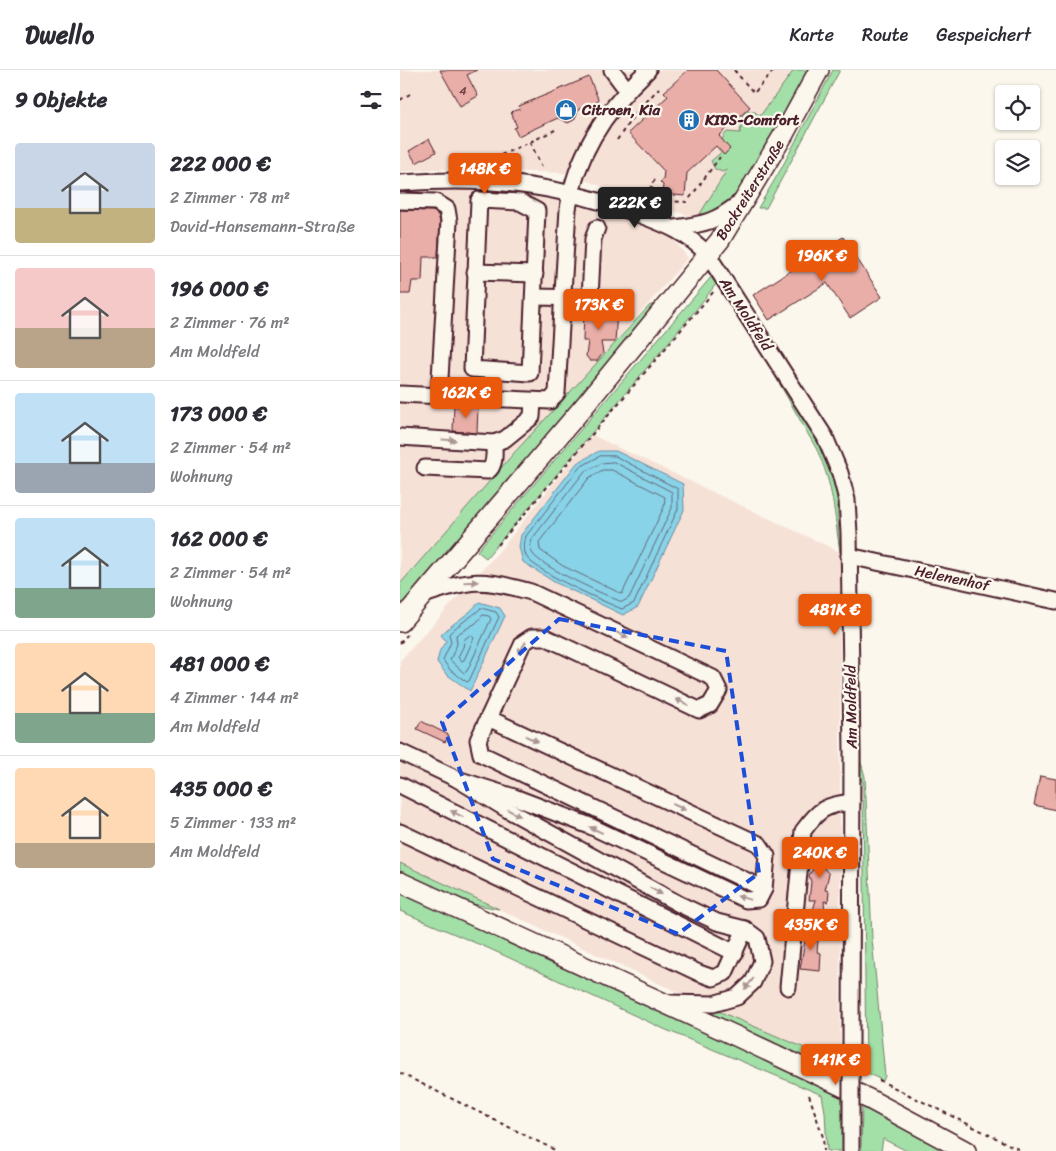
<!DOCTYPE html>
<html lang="de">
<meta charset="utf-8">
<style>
:root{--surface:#fff;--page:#f7f7f7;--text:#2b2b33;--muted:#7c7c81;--line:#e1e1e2;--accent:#ea580c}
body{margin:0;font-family:Sriracha,sans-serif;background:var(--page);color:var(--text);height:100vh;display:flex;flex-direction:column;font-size:19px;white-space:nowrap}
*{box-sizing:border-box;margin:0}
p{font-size:16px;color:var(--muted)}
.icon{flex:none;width:28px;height:28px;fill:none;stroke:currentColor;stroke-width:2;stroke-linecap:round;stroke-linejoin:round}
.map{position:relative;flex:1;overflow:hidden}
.drawer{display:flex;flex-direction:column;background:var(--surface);width:400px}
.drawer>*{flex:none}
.tools{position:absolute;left:595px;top:15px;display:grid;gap:10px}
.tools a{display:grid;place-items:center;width:45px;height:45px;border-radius:5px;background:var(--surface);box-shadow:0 1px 4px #0004;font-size:25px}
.price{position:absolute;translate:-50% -42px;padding:0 11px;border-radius:5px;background:var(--accent);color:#fff;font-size:16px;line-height:32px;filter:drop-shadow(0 1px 2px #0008)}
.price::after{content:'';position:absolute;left:50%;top:30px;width:15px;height:11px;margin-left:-8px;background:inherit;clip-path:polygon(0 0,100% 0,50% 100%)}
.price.current{background:#222;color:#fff}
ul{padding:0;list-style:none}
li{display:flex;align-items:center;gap:15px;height:125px;padding:0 15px}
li+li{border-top:1px solid var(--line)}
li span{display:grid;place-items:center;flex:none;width:140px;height:100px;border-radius:5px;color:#555}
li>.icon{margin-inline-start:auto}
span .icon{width:60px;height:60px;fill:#fffc;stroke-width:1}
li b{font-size:21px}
h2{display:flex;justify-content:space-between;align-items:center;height:60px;padding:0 15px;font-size:21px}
header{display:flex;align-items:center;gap:30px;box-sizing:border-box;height:70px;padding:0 25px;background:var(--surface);border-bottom:1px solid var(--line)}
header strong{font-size:24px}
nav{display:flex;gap:28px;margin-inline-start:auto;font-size:18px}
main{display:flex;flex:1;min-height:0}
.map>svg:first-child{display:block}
.built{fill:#f6e1d7}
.green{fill:#a2e0a8;stroke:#76806a}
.water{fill:#88d3e8;stroke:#6f8b9c}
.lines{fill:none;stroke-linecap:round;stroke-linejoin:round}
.shore{stroke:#636777;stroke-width:1}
.building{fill:#e9aea7;stroke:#4a1f2b}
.minor-casing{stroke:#4a1f2b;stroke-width:19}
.major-casing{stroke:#4a1f2b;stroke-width:22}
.path{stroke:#4a1f2b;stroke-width:2;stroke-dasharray:4 4;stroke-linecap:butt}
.minor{stroke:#fbf7ec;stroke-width:15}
.major{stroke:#fbf7ec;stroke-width:19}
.minor-bridge-casing{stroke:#4a1f2b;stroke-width:19;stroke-linecap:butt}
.minor-bridge{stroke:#fbf7ec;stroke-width:15}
.oneway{fill:#ab9695}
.marked{fill:none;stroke:#1d4ed8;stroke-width:4;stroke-dasharray:10 6;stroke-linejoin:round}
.labels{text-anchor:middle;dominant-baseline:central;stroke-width:4.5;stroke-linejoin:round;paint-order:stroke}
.number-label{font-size:12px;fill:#72434a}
.poi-label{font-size:15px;font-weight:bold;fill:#4a1f2b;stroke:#fbf7ec;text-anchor:start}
.street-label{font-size:15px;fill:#4a1f2b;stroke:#fbf7ec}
</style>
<header>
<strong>Dwello</strong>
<nav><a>Karte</a><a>Route</a><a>Gespeichert</a></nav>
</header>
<main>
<section class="drawer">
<h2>9 Objekte<svg class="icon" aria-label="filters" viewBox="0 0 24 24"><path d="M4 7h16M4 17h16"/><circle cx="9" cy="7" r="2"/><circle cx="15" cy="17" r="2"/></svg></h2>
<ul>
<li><span style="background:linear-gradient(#c9d6e8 65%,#c2b280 0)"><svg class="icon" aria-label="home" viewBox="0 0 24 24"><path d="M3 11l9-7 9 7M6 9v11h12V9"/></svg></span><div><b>222 000 €</b><p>2 Zimmer · 78 m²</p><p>David-Hansemann-Straße</p></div></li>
<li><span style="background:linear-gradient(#f6c9c9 60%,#b9a48a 0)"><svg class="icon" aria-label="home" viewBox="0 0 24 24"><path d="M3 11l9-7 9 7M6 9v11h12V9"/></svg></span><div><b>196 000 €</b><p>2 Zimmer · 76 m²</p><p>Am Moldfeld</p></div></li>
<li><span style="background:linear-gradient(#bfe0f5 70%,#9aa5b1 0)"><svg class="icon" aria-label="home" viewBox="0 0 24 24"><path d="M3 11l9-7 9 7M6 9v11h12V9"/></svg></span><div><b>173 000 €</b><p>2 Zimmer · 54 m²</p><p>Wohnung</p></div></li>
<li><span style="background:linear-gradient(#bfe0f5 70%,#7fa58c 0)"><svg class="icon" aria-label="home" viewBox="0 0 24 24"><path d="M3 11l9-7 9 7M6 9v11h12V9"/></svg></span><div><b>162 000 €</b><p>2 Zimmer · 54 m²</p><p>Wohnung</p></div></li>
<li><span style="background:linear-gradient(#ffd9b3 70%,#7fa58c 0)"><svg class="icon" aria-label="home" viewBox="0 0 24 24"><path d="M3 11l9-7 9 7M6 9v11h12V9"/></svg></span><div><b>481 000 €</b><p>4 Zimmer · 144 m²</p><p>Am Moldfeld</p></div></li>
<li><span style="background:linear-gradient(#ffd9b3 75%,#b9a48a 0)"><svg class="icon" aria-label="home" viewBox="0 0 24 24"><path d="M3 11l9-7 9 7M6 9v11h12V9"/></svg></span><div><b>435 000 €</b><p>5 Zimmer · 133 m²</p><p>Am Moldfeld</p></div></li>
</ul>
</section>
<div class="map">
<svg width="656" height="1081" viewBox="0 0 656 1081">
<rect width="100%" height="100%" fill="#fbf7ec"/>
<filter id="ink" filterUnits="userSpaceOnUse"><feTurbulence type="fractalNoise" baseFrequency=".02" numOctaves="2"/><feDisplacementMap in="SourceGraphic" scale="10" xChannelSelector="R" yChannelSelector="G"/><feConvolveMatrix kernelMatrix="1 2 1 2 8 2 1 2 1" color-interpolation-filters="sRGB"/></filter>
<g filter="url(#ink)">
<g class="built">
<polygon points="0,0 394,0 297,148 259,137 165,103 35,99 0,102"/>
<polygon points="71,116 119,120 152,127 243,155 271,166 288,188 171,323 114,383 0,514 0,118"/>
<polygon points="192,365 440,482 440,993 318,941 0,793 0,591 101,479"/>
</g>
<g class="green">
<path d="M394,0H413L340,123L308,150L298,147L327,100L322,102L315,99L311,91L324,80C322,72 321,68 327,62L340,63L343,45L346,41L355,42L360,46Z"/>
<polygon points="433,0 440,0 366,138 358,138 381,99"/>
<polygon points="312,206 316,210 316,214 295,241 86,488 77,481"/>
<path d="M321,223L333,227L360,267L422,377L436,414L440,482C434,443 434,417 417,380L339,242Z"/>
<polygon points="250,235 253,236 253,242 0,536 0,514 114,383"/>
<polygon points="458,495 461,692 465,707 472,869 485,1006 483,1011 466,1002 463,712 457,703 454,498"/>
<polygon points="0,793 99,839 68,833 0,804"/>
<polygon points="0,820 442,1025 443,1081 427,1081 425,1042 422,1025 264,959 90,879 0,841"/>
<polygon points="318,941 440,993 437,1008 301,944"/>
<polygon points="462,1035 549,1081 507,1081 483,1069 481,1081 461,1081"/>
</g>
<g class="water">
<polygon points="199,381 216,381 283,414 284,440 238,537 223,545 154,512 123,492 119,477 121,465 177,393"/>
<path d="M79,532L100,538L105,546L70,621L46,604L37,592L40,580L46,571L41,565C53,552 68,546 79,532Z"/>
</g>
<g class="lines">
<g class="shore">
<path d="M215,386L278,419V439L234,533L222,539C202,531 142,504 128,489C123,483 124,473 126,466L180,397L200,386Z"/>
<path d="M214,392L272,422V438L229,528L222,532C207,526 140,496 133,484C129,479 131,474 132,469L184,402L202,393Z"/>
<polygon points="203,400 212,400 265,427 264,437 222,524 163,496 140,480 139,472 189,408"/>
<path d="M81,538L96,542L99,547L69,611L67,612L50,600L43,590L51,572L49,564C59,553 71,548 81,538Z"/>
<polygon points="83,545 89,546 91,549 67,601 64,603 50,590 57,574 56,565 76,553"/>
<polygon points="71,565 74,568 64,590 61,591 58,587 63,577 65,569"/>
</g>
</g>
<g class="building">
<polygon points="40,0 77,0 67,5 78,26 60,36"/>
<polygon points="288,0 316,0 350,37 319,66 330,79 324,85 316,76 287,103 285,126 262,124 263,115 260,112 263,110 264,101 228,63 268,26 264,22"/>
<polygon points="189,7 199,31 179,39 174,50 168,53 158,48 118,66 114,58 117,57 111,42 120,39 119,36"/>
<polygon points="29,69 36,82 16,93 9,81"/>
<polygon points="0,140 33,141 38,145 40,152 38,187 23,187 22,211 12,211 10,224 0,224"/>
<polygon points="443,167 482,227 450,248 427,213 369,250 353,225"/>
<polygon points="184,240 217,241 215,272 201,272 203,283 197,291 190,291 186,286 188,271 183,271"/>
<polygon points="54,336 78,337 77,363 53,361"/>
<polygon points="21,651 49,665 45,672 17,659"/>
<polygon points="640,706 656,709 656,740 634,735"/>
<polygon points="418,772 426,773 431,779 430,787 422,796 429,804 425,820 429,821 428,832 424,831 425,844 414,849 413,840 416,830 409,830 411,812 409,805 418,792 413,788 411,781"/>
<polygon points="403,858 419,860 417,882 421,883 420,901 400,899 406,865"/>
</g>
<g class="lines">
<g class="minor-casing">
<g id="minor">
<polyline points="212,0 227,20"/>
<path d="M0,113C86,107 148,113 230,141C261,153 285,160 308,185L425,367L440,403L447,430L449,463L452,682L451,977"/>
<polygon points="79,130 120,132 137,141 130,303 72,299"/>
<polyline points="0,131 36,132 47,139 49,151 39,326"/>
<path d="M275,158C304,154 316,152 339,133"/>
<polyline points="75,202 135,204"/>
<polyline points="134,227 190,228 193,169 197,158"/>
<path d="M0,324L150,331L157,323L168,139C176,84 208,37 248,0"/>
<polyline points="0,367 94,373 105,369 132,347 133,331"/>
<path d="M25,398L88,401C96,395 94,382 94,373"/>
<polyline points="449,486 656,531"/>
<path d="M24,525C70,509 83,508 131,522L313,608L319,620L310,635L299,640L145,567H132L123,573L78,670L81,684L364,819"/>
<polyline points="0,682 57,709 108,740 279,834 317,852 345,859 357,868 362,891 353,912 337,927 313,934 270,933"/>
<polyline points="57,709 114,727 190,756 346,830 359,829 364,819 367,786 359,774 88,648"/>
<polyline points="0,715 335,883"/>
<polyline points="0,762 299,903 313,908 325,903 345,859"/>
<path d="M388,917L403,761C419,739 425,735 452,732"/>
<polyline points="451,1055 451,1081"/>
</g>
</g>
<g class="major-casing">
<g id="major">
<polyline points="0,552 186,334 320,170 384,64 419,0"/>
<polyline points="0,812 338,967 469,1029 566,1081"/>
</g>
</g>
<g class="path">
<polyline points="334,0 354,23 374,0"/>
<polyline points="0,30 10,24"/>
<polyline points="217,70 234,45 259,18"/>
<polyline points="130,72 155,60"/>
<polyline points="101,85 130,72 142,97"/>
<polyline points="255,110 250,116 264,131 287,132 320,87"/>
<polyline points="98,475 315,220"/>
<polyline points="0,573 7,565"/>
<polyline points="0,1003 157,1081"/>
<polyline points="479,1010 622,1081"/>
<polyline points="409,1025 423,1067 424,1081"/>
</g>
<use href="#minor" class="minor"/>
<use href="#major" class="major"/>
<g class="minor-bridge-casing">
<polyline id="minor-bridge" points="451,1055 451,977"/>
</g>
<use href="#minor-bridge" class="minor-bridge"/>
</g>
<defs><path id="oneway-solid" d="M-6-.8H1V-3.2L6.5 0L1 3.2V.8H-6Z" transform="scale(1.25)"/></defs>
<g class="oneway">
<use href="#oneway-solid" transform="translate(49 370) rotate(4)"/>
<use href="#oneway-solid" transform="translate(71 512) rotate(-2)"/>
<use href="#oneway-solid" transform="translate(222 565) rotate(26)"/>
<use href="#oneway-solid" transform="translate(122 578) rotate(122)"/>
<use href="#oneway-solid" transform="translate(282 632) rotate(-155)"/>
<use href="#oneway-solid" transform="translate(132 669) rotate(25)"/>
<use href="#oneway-solid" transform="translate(279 737) rotate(25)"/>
<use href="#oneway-solid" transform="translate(114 743) rotate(28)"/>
<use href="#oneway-solid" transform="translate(57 744) rotate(-153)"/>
<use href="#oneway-solid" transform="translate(196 760) rotate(-155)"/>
<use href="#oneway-solid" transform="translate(256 821) rotate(29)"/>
<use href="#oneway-solid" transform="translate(344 828) rotate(-164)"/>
<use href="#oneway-solid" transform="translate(349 914) rotate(129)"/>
</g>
</g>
<path class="marked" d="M159,549L326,581L359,803L278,864L93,789L42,652Z"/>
<defs>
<g id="shop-disc" transform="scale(1.125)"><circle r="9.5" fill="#1f6fb2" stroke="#fbf7ec"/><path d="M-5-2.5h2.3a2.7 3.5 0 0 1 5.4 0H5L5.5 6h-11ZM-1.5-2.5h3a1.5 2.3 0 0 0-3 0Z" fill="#fff"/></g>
<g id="building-disc" transform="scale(1.125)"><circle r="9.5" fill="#1f6fb2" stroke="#fbf7ec"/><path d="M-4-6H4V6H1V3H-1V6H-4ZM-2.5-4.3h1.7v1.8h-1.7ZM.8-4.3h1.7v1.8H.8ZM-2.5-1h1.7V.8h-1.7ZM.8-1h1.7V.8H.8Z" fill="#fff"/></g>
</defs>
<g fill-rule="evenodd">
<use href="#shop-disc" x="166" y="40"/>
<use href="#building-disc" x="289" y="50"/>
</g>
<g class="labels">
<g class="number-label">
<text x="63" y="21">4</text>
</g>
<g class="poi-label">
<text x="182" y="40">Citroen, Kia</text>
<text x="305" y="50">KIDS-Comfort</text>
</g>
<g class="street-label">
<text transform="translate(350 120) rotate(-58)">Bockreiterstraße</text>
<text transform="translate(346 244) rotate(57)">Am Moldfeld</text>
<text transform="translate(552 508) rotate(12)">Helenenhof</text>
<text transform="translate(451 637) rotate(-91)">Am Moldfeld</text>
</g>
</g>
</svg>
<div class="tools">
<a><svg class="icon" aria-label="locate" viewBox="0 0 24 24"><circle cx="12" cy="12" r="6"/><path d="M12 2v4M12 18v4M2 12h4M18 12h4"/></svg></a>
<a><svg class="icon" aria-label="layers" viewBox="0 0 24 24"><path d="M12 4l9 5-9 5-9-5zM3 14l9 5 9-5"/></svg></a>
</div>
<b class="price" style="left:85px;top:125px">148K €</b>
<b class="price current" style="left:235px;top:159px">222K €</b>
<b class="price" style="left:422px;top:212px">196K €</b>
<b class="price" style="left:199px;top:261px">173K €</b>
<b class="price" style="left:66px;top:349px">162K €</b>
<b class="price" style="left:435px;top:566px">481K €</b>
<b class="price" style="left:420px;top:809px">240K €</b>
<b class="price" style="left:411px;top:881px">435K €</b>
<b class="price" style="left:436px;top:1016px">141K €</b>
</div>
</main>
